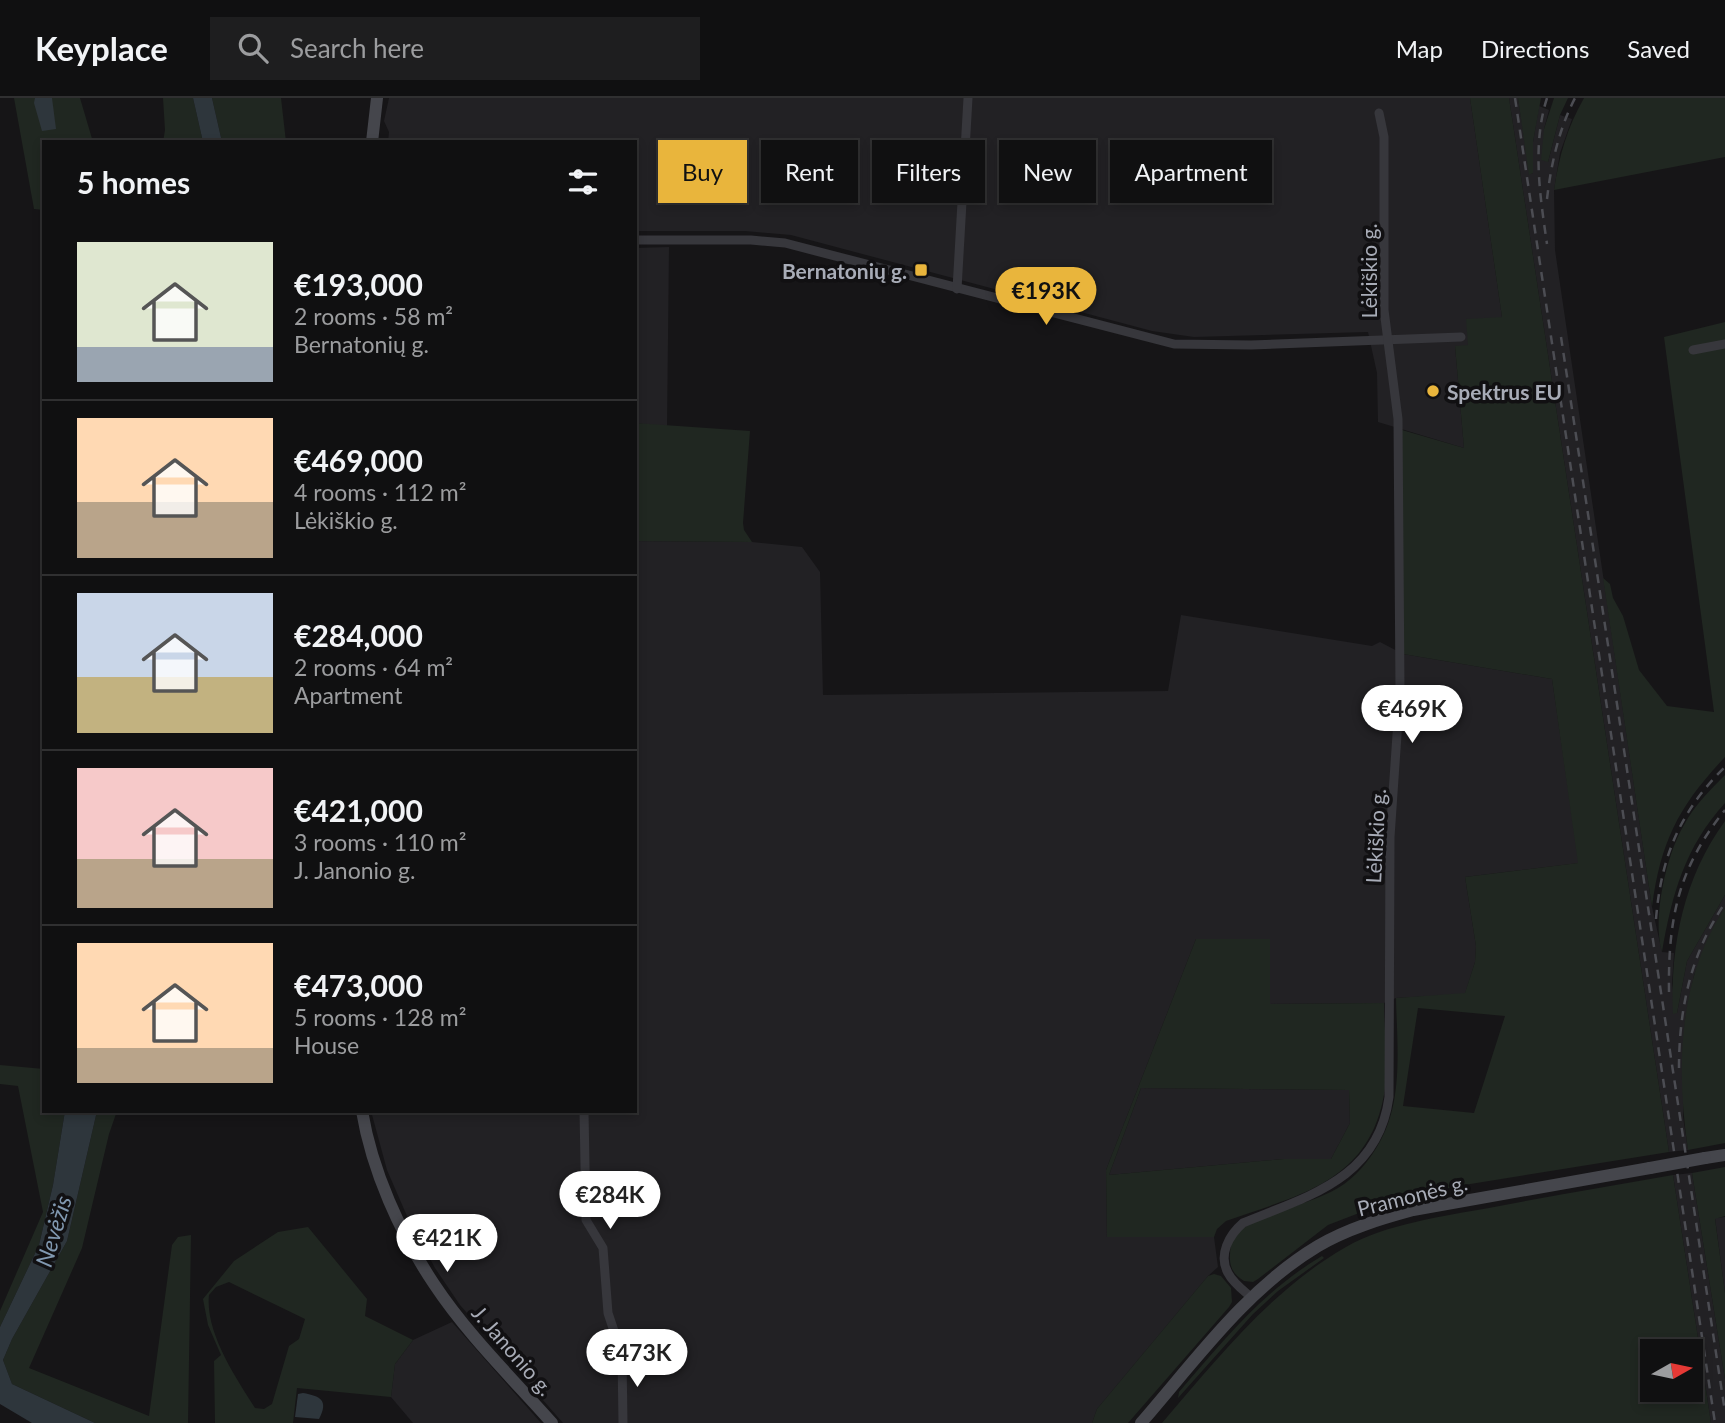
<!DOCTYPE html>
<meta charset="utf-8">
<style>
:root{--surface:#101011;--page:#1e1e1f;--text:#f1f3f6;--muted:#9c9d9f;--line:#303031;--accent:#e9b53c}
body{margin:0;font-family:Lato,sans-serif;background:var(--page);color:var(--text);height:100vh;display:flex;flex-direction:column;font-size:26px;white-space:nowrap}
*{box-sizing:border-box;margin:0}
p{font-size:23px;color:var(--muted)}
.icon{flex:none;width:38px;height:38px;fill:none;stroke:currentColor;stroke-width:2;stroke-linecap:round;stroke-linejoin:round}
.map{position:relative;flex:1;overflow:hidden}
.drawer{position:absolute;left:42px;top:42px;width:595px;height:973px;display:flex;flex-direction:column;background:var(--surface);border-radius:0px;box-shadow:0 4px 10px #0003,0 0 0 2px var(--line)}
.drawer>*{flex:none}
.banner{position:absolute;left:658px;top:42px;width:665px;height:63px;display:flex;gap:14px}
.needle{width:46px;rotate:81deg}
.buttons{position:absolute;left:1640px;top:1241px;display:grid;gap:14px}
.buttons a{display:grid;place-items:center;width:63px;height:63px;border-radius:0px;background:var(--surface);box-shadow:0 4px 10px #0003,0 0 0 2px var(--line);font-size:35px}
.price{position:absolute;translate:-50% -60px;padding:0 16px;border-radius:24px;background:#fff;color:#222;font-size:23px;line-height:46px;filter:drop-shadow(0 2px 4px #0008)}
.price::after{content:'';position:absolute;left:50%;top:42px;width:21px;height:16px;margin-left:-10px;background:inherit;clip-path:polygon(0 0,100% 0,50% 100%)}
.price.active{background:var(--accent);color:#111}
ul{padding:0;list-style:none}
li{display:flex;align-items:center;gap:21px;height:175px;padding:0 35px}
li+li{border-top:2px solid var(--line)}
li span{display:grid;place-items:center;flex:none;width:196px;height:140px;border-radius:0px;color:#555}
li>.icon{margin-inline-start:auto}
span .icon{width:84px;height:84px;fill:#fffc;stroke-width:1}
li b{font-size:30px}
h2{display:flex;justify-content:space-between;align-items:center;height:84px;padding:0 35px;font-size:30px}
.tag{padding:0 24px;border-radius:0px;background:var(--surface);box-shadow:0 4px 10px #0003,0 0 0 2px var(--line);font-size:24px;line-height:63px}
.tag.active{background:var(--accent);color:#111}
header{display:flex;align-items:center;gap:42px;box-sizing:border-box;height:98px;padding:0 35px;background:var(--surface);border-bottom:2px solid var(--line)}
header strong{font-size:33px}
nav{display:flex;gap:38px;margin-inline-start:auto;font-size:24px}
.search{width:490px;height:63px;background:var(--page);display:flex;align-items:center;gap:18px;box-sizing:border-box;padding:0 24px;border-radius:0px;color:var(--muted);font-size:26px}
.map>svg:first-child{display:block}
.built{fill:#222124}
.green{fill:#202721;fill-rule:evenodd}
.water{fill:#2e363c}
.lines{fill:none;stroke-linecap:round;stroke-linejoin:round}
.street{stroke:#37373c;stroke-width:9}
.secondary{stroke:#45464c;stroke-width:12}
.rail{stroke:#4c4d53;stroke-width:2.5;stroke-dasharray:9 7;stroke-linecap:butt}
.secondary-bridge{stroke:#45464c;stroke-width:12}
.poi-dot{fill:#e9b53c;stroke:#111012;stroke-width:2.5}
.labels{text-anchor:middle;dominant-baseline:central;stroke-width:7;stroke-linejoin:round;paint-order:stroke}
.poi-label{font-size:21px;font-weight:bold;fill:#a8acb7;stroke:#111012;text-anchor:end}
.street-label{font-size:21px;fill:#a8acb7;stroke:#111012}
.water-label{font-size:23px;font-style:italic;fill:#8198b0;stroke:#111012}
</style>
<header>
<strong>Keyplace</strong>
<div class="search"><svg class="icon" aria-label="search" viewBox="0 0 24 24"><circle cx="10" cy="10" r="6"/><path d="M15 15l6 6"/></svg>Search here</div>
<nav><a>Map</a><a>Directions</a><a>Saved</a></nav>
</header>
<div class="map">
<svg width="1725" height="1325" viewBox="0 0 1725 1325">
<rect width="100%" height="100%" fill="#161517"/>
<g class="built">
<polygon points="389,0 1470,0 1502,219 1469,248 1455,248 1464,350 1378,324 1377,275 1368,234 1194,239 1152,233 791,137 745,133 635,133 635,44 388,44 389,34 384,23"/>
<polygon points="1509,0 1518,0 1530,76 1533,75 1533,44 1539,8 1549,12 1544,31 1548,64 1560,17 1572,21 1560,55 1554,92 1555,152 1652,809 1662,854 1674,855 1672,886 1677,915 1687,863 1725,797 1725,810 1694,877 1685,923 1683,1019 1688,1052 1669,1054"/>
<polygon points="669,149 667,329 635,325 635,150"/>
<polygon points="635,443 752,444 802,449 820,474 823,597 1168,593 1181,517 1372,548 1380,544 1403,556 1552,581 1579,765 1465,779 1476,848 1475,864 1465,896 1396,900 1384,905 1270,906 1196,841 1106,1072 1107,1139 1214,1139 1218,1169 1208,1178 1097,1311 1092,1325 563,1325 460,1207 435,1170 407,1118 387,1072 371,1013 635,1013"/>
<polygon points="1141,990 1349,992 1350,1025 1331,1061 1284,1061 1109,1077"/>
<polygon points="1692,1075 1725,1281 1725,1325 1711,1325 1673,1077"/>
<polygon points="1725,1119 1725,1195 1715,1120"/>
<polygon points="452,1224 541,1325 413,1325 391,1299 395,1266 413,1242"/>
</g>
<g class="green">
<polygon points="14,0 80,0 93,44 44,44 44,112 34,111"/>
<polygon points="163,0 193,0 203,44 163,44 165,32"/>
<polygon points="212,0 281,0 286,44 222,44"/>
<path d="M1470,0H1509L1669,1054L1458,1088L1385,1105L1328,1127L1258,1181L1253,1184L1244,1183C1234,1177 1229,1169 1230,1157C1230,1148 1233,1139 1240,1133C1260,1115 1312,1106 1338,1090C1355,1080 1369,1063 1378,1047C1404,1004 1397,948 1396,900L1465,895L1475,864L1476,848L1465,779L1578,765L1552,581L1403,556L1402,332L1464,350L1455,248L1468,247L1466,221L1502,219ZM1418,910L1505,918L1474,1015L1403,1008Z"/>
<polygon points="1518,0 1541,0 1533,44 1533,75 1529,77"/>
<polygon points="1554,0 1568,0 1560,17 1548,64 1541,62 1544,31"/>
<path d="M1584,0H1725V59L1554,92C1559,58 1567,30 1584,0Z"/>
<path d="M1725,224V659C1679,708 1661,742 1652,809L1603,480L1610,486L1613,500L1623,518L1639,572L1667,608L1714,614L1664,239Z"/>
<polygon points="635,325 750,333 743,425 744,432 752,444 635,443"/>
<path d="M1725,677V705C1685,749 1672,796 1662,854C1652,821 1666,757 1684,727C1694,708 1710,692 1725,677Z"/>
<path d="M1725,723V797L1687,863L1677,915L1673,916C1670,847 1684,779 1725,723Z"/>
<path d="M1725,810V1045L1688,1052C1676,971 1678,880 1725,810Z"/>
<path d="M1196,841H1270V906L1384,905C1384,933 1389,964 1385,991C1371,1084 1301,1096 1226,1123L1217,1131L1214,1139H1107L1106,1072ZM1141,990L1349,992L1350,1025L1331,1061H1284L1109,1077Z"/>
<polygon points="0,967 44,971 44,1013 65,1013 53,1087 39,1147 0,1229 0,1213 43,1114 18,988 0,986"/>
<polygon points="97,1013 117,1013 109,1036 82,1150 29,1270 149,1318 172,1147 178,1139 191,1137 188,1325 95,1325 12,1286 3,1262 12,1241 67,1143"/>
<polygon points="1725,1069 1725,1118 1715,1121 1725,1195 1725,1281 1692,1075"/>
<path d="M1673,1077L1711,1325H1162C1217,1261 1271,1192 1346,1149C1386,1126 1444,1118 1489,1110C1550,1098 1612,1088 1673,1077ZM1652,1253H1690V1292H1652Z"/>
<path d="M308,1129L367,1201L365,1218L413,1242L395,1266L391,1299L297,1290L293,1325H215L214,1263L221,1257L208,1227L203,1201L234,1163L278,1134ZM229,1184L305,1221L299,1241L289,1248L272,1306L264,1311L255,1310C236,1280 205,1234 209,1197L216,1189Z"/>
<path d="M1322,1158L1324,1160L1278,1193L1253,1216L1178,1300L1179,1294C1223,1243 1264,1192 1322,1158Z"/>
<polygon points="1214,1176 1221,1178 1231,1190 1232,1204 1229,1209 1128,1325 1092,1325 1097,1311 1208,1178"/>
</g>
<g class="water">
<polygon points="35,0 52,0 56,31 42,33 34,5"/>
<polygon points="193,0 212,0 222,44 203,44"/>
<polygon points="65,1013 97,1013 67,1143 12,1241 3,1262 12,1286 95,1325 32,1325 0,1306 0,1229 39,1147 53,1087"/>
<path d="M303,1295C320,1298 329,1302 319,1321L295,1319L298,1296Z"/>
</g>
<g class="lines">
<g class="street">
<polyline points="635,142 751,142 785,145 1174,246 1251,247 1461,239"/>
<polyline points="957,191 968,0"/>
<polyline points="1693,252 1725,246"/>
<polyline points="584,1013 586,1122 603,1150 608,1215 622,1257 623,1325"/>
<path d="M1252,1200C1244,1193 1233,1185 1228,1175C1218,1157 1229,1137 1243,1125C1308,1098 1378,1081 1389,999L1390,739L1400,593L1398,321L1384,212V39L1379,15"/>
</g>
<g class="secondary">
<polyline points="372,44 377,0"/>
<path d="M362,1013C372,1073 400,1135 434,1186C467,1236 512,1280 552,1325"/>
<polyline points="1705,1060 1725,1057"/>
<path d="M1141,1325C1195,1263 1246,1191 1318,1148C1347,1131 1380,1121 1413,1112L1650,1070"/>
</g>
<g class="rail">
<polyline points="1515,0 1715,1325"/>
<path d="M1547,0C1532,47 1540,98 1547,146"/>
<path d="M1547,101C1551,66 1559,31 1575,0"/>
<polyline points="1561,239 1725,1314"/>
<path d="M1656,821C1661,759 1680,713 1725,669"/>
<path d="M1669,894C1668,821 1678,770 1725,712"/>
<path d="M1679,970C1679,910 1691,855 1725,805"/>
</g>
<polyline class="secondary-bridge" points="1650,1070 1705,1060"/>
</g>
<g class="poi-dot">
<rect x="914" y="165" width="14" height="14" rx="3.5"/>
<circle cx="1433" cy="293" r="7"/>
</g>
<g class="labels">
<g class="poi-label">
<text x="907" y="172">Bernatonių g.</text>
<text x="1447" y="293" text-anchor="start">Spektrus EU</text>
</g>
<g class="street-label">
<text transform="translate(1368 173) rotate(-90)">Lėkiškio g.</text>
<text transform="translate(1375 738) rotate(-87)">Lėkiškio g.</text>
<text transform="translate(1412 1097) rotate(-14)">Pramonės g.</text>
<text transform="translate(513 1252) rotate(49)">J. Janonio g.</text>
</g>
<g class="water-label">
<text transform="translate(53 1133) rotate(-73)">Nevėžis</text>
</g>
</g>
</svg>
<div class="buttons">
<a><svg class="needle" viewBox="-14 -14 28 28"><path d="M0-13l5 13h-10z" fill="#e53935"/><path d="M0 13l5-13h-10z" fill="#9c9d9f"/></svg></a>
</div>
<b class="price active" style="left:1046px;top:229px">€193K</b>
<b class="price" style="left:1412px;top:647px">€469K</b>
<b class="price" style="left:610px;top:1133px">€284K</b>
<b class="price" style="left:447px;top:1176px">€421K</b>
<b class="price" style="left:637px;top:1291px">€473K</b>
<div class="banner">
<a class="tag active">Buy</a>
<a class="tag">Rent</a>
<a class="tag">Filters</a>
<a class="tag">New</a>
<a class="tag">Apartment</a>
</div>
<section class="drawer">
<h2>5 homes<svg class="icon" aria-label="filters" viewBox="0 0 24 24"><path d="M4 7h16M4 17h16"/><circle cx="9" cy="7" r="2"/><circle cx="15" cy="17" r="2"/></svg></h2>
<ul>
<li><span style="background:linear-gradient(#dfe7d0 75%,#9aa5b1 0)"><svg class="icon" aria-label="home" viewBox="0 0 24 24"><path d="M3 11l9-7 9 7M6 9v11h12V9"/></svg></span><div><b>€193,000</b><p>2 rooms · 58 m²</p><p>Bernatonių g.</p></div></li>
<li><span style="background:linear-gradient(#ffd9b3 60%,#b9a48a 0)"><svg class="icon" aria-label="home" viewBox="0 0 24 24"><path d="M3 11l9-7 9 7M6 9v11h12V9"/></svg></span><div><b>€469,000</b><p>4 rooms · 112 m²</p><p>Lėkiškio g.</p></div></li>
<li><span style="background:linear-gradient(#c9d6e8 60%,#c2b280 0)"><svg class="icon" aria-label="home" viewBox="0 0 24 24"><path d="M3 11l9-7 9 7M6 9v11h12V9"/></svg></span><div><b>€284,000</b><p>2 rooms · 64 m²</p><p>Apartment</p></div></li>
<li><span style="background:linear-gradient(#f6c9c9 65%,#b9a48a 0)"><svg class="icon" aria-label="home" viewBox="0 0 24 24"><path d="M3 11l9-7 9 7M6 9v11h12V9"/></svg></span><div><b>€421,000</b><p>3 rooms · 110 m²</p><p>J. Janonio g.</p></div></li>
<li><span style="background:linear-gradient(#ffd9b3 75%,#b9a48a 0)"><svg class="icon" aria-label="home" viewBox="0 0 24 24"><path d="M3 11l9-7 9 7M6 9v11h12V9"/></svg></span><div><b>€473,000</b><p>5 rooms · 128 m²</p><p>House</p></div></li>
</ul>
</section>
</div>
